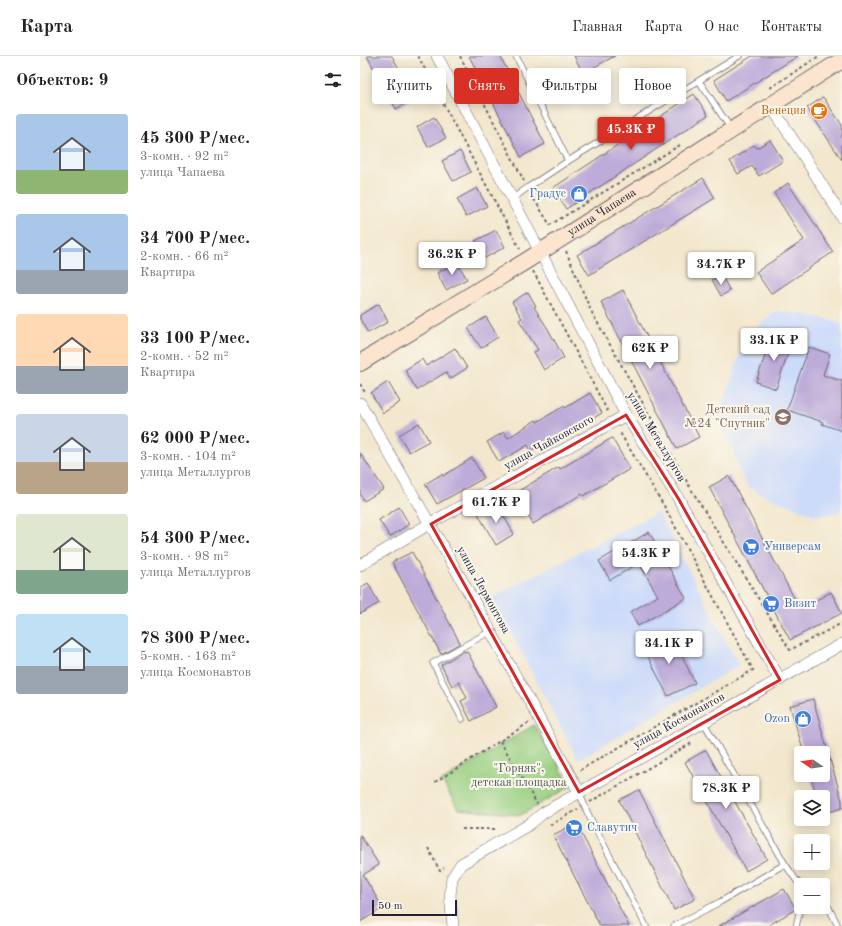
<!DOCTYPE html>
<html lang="ru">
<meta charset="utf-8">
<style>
:root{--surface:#fff;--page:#f6f6f6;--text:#222;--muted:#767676;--line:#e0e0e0;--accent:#d93025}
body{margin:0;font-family:"Old Standard TT",serif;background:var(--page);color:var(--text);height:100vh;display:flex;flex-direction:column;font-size:15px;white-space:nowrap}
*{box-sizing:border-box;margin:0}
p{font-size:13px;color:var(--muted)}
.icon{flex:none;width:22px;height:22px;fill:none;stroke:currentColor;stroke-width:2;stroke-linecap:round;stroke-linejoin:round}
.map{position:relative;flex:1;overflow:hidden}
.sheet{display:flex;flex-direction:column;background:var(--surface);width:360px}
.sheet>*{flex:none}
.guide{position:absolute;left:12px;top:12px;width:380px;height:36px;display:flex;gap:8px}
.needle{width:26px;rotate:283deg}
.fabs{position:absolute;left:434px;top:690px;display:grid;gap:8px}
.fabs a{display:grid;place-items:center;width:36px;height:36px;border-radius:4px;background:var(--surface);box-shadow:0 2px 10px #0003;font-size:20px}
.scale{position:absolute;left:12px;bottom:10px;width:85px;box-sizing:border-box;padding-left:4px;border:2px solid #22223b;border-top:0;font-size:11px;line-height:14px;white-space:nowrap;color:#22223b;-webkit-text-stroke:3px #fbf7ec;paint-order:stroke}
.price{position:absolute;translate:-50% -34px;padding:0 9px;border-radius:4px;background:#fff;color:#222;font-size:13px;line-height:26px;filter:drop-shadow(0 1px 2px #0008)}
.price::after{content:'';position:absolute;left:50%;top:24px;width:12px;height:9px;margin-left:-6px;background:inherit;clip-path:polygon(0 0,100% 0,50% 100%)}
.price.current{background:var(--accent);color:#fff}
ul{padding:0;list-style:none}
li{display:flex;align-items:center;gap:12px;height:100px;padding:0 16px}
li span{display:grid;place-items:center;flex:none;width:112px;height:80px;border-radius:4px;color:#555}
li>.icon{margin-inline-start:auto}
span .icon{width:48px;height:48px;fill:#fffc;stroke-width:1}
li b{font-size:17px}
h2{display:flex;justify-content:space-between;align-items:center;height:48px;padding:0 16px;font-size:17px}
.pill{padding:0 14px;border-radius:4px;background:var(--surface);box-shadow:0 2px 10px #0003;font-size:14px;line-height:36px}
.pill.current{background:var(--accent);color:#fff}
header{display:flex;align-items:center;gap:24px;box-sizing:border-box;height:56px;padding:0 20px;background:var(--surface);border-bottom:1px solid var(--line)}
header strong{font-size:19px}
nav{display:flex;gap:22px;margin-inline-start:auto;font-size:14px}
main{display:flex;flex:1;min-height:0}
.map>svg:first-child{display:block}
.built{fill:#cddbfa}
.green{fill:#9acf81;stroke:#5e785e}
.building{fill:#bdacd9}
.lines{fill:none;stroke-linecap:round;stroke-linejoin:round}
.lane-casing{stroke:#6b676e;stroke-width:7}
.street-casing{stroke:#6b676e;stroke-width:12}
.secondary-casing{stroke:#6b676e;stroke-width:18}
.path{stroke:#6b676e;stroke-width:2;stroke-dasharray:3 3;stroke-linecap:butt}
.lane{stroke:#fff;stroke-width:5.5}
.street{stroke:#fff;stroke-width:11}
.secondary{stroke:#fce5cf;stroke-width:16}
.marked{fill:none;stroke:#d62828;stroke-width:3;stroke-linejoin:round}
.labels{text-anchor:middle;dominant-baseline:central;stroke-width:4;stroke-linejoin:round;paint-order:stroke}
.food-label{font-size:12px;fill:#c56008;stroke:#fbf7ec;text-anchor:end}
.shop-label{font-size:12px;fill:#366cbe;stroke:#fbf7ec;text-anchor:start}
.street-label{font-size:12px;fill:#22223b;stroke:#fbf7ec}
.education-label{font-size:12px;fill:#785e54;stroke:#fbf7ec;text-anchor:end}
.park-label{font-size:12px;fill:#465650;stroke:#fbf7ec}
</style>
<header>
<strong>Карта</strong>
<nav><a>Главная</a><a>Карта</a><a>О нас</a><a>Контакты</a></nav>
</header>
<main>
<section class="sheet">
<h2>Объектов: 9<svg class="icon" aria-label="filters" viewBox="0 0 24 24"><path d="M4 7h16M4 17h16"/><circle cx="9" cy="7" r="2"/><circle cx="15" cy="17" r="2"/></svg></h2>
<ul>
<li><span style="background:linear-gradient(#a9c7e8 70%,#8fb573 0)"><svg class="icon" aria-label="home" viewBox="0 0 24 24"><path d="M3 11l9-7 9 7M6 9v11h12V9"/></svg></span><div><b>45 300 ₽/мес.</b><p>3-комн. · 92 m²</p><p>улица Чапаева</p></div></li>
<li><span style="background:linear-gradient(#a9c7e8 70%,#9aa5b1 0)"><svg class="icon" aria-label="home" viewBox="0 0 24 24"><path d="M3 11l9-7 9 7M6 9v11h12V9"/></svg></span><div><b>34 700 ₽/мес.</b><p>2-комн. · 66 m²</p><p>Квартира</p></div></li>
<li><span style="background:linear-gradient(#ffd9b3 65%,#9aa5b1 0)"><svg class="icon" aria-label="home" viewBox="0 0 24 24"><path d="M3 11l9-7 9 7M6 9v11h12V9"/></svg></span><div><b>33 100 ₽/мес.</b><p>2-комн. · 52 m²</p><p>Квартира</p></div></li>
<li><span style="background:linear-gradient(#c9d6e8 60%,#b9a48a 0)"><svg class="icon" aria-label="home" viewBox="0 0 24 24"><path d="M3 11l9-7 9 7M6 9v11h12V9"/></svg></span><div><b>62 000 ₽/мес.</b><p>3-комн. · 104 m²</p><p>улица Металлургов</p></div></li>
<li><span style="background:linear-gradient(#dfe7d0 70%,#7fa58c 0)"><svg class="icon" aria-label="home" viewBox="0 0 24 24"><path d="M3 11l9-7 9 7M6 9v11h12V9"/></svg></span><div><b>54 300 ₽/мес.</b><p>3-комн. · 98 m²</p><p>улица Металлургов</p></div></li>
<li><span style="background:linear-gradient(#bfe0f5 65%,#9aa5b1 0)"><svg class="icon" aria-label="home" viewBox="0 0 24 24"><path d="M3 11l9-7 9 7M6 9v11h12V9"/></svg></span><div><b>78 300 ₽/мес.</b><p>5-комн. · 163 m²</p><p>улица Космонавтов</p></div></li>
</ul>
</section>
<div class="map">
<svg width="482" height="870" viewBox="0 0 482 870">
<rect width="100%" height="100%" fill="#fbf7ec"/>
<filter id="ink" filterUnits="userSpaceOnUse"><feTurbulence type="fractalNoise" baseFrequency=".025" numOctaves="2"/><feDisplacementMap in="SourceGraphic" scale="8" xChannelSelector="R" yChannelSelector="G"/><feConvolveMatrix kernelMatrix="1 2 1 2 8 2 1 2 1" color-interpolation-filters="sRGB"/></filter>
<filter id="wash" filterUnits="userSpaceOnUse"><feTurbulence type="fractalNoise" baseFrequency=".012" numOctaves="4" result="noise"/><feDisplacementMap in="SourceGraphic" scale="16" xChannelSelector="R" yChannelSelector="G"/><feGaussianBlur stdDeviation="0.9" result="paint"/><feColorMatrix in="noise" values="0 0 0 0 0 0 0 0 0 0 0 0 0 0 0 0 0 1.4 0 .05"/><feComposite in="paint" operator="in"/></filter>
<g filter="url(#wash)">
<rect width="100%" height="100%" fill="#f3e7cd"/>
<g class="built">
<polygon points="416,255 450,259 482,268 482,450 478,457 457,460 405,440 387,430 363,373 363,348 386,281"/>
<polygon points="298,456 379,609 218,704 132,541"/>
</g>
<polygon class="green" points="174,669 211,730 161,759 98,753 82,725"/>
<g id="blocks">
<g class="building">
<polygon points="7,0 32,0 55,42 36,53"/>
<polygon points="109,0 140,0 185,88 161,101"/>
<polygon points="214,0 255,0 223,17"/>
<polygon points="392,0 438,0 366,45 354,24"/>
<polygon points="334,38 348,59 206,153 193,132"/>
<polygon points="463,41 482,69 482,104 447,52"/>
<polygon points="74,61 86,82 68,91 57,71"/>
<polygon points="410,84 423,105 399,120 392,110 378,118 370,105 394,89 397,92"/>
<polygon points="100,95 111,116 93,125 82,105"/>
<polygon points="343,122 355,142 229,219 217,199"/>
<polygon points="428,127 473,196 411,238 396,216 444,184 414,137"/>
<polygon points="117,132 127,150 106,161 97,143"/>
<polygon points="136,174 145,191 125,202 115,185"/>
<polygon points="97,206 107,223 86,234 77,217"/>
<polygon points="361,219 370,235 361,240 352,224"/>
<polygon points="263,234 339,381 317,393 241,246"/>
<polygon points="168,236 176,250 174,251 188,273 204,302 184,314 174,296 178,294 159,264 162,262 152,246"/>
<polygon points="19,248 28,266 8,277 0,263 0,259"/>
<polygon points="126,261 138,281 121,292 108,272"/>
<polygon points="412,279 432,286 416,333 396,326"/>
<polygon points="449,291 470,298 463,319 482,325 482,375 462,368 463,366 427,354"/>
<polygon points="95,292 107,312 90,323 86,316 57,334 45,314 62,303 66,310"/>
<polygon points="28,326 40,346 23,357 11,337"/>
<polygon points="230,337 242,357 225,367 224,365 199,380 198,379 171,395 168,389 139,406 127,386 144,376 148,382 176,364 177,366 204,350 205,352"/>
<polygon points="59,367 69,385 49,396 39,379"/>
<polygon points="252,382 270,413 223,440 222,438 173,468 155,437 199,411 200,413"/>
<polygon points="0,397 24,433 4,445 0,438"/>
<polygon points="112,402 124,422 77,448 65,428 82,418 83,420"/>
<polygon points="369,420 440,553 471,536 482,557 430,584 349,431"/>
<polygon points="136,447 154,478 136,489 118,458"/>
<polygon points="39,451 49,468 30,481 19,464"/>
<polygon points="289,476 326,542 278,570 270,556 298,540 279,507 250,524 239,505"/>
<polygon points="52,496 100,587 81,598 32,506"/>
<polygon points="8,527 19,547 0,558 0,532"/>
<polygon points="311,577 335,627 308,640 283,591"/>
<polygon points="104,595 105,596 107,595 136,651 111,665 101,645 107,642 99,626 92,630 81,609"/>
<polygon points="453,643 482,745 482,752 463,758 463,741 457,741 450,719 463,719 463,697 444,697 430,650"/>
<polygon points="346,694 407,803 386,815 325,706"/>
<polygon points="279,734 335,843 314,854 259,744"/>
<polygon points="216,767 269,870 240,870 193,779"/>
<polygon points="0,779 19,809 3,819 23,852 0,866"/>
<polygon points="424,833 436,853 407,870 359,870"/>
</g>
</g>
</g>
<g filter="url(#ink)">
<use href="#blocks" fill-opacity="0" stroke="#6b676e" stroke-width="1"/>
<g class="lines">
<g class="lane-casing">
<g id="lane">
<polyline points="339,25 371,73"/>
<polyline points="208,105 379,0"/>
<polyline points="152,143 167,132 208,105 156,0"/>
<polyline points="102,663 73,607 131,575"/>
<polyline points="343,665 425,808 441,831"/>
<polyline points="219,736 228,758 286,870"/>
<polyline points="463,848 469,852 478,870"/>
<polyline points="314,870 360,846 425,808"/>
<polyline points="436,870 441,850"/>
</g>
</g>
<g class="street-casing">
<g id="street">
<polyline points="77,0 266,359 318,442 420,624"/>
<polyline points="411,50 445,102 482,161"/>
<path d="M0,347C75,476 149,605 219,736"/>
<polyline points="0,509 76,464 266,359"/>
<polyline points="93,870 90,839 92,822 101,808 170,768 183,757 482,588"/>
</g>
</g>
<g class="secondary-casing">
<g id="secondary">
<path id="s1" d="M0,307L166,205L482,4"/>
</g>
</g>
<g class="path">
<polyline points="58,0 160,193"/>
<polyline points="100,0 164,125"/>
<polyline points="410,32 459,0"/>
<polyline points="171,138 190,169 320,89"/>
<polyline points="206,195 231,255 331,433 430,594 482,567"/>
<polyline points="173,215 248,356"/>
<polyline points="0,328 6,338"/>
<polyline points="140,685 177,748"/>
<polyline points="220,714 393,614 304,450 259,375"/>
<polyline points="75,726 170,666"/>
<polyline points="230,746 332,687"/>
<polyline points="190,769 218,753"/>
<polyline points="102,773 138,773"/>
<polyline points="68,792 80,815 84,812"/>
</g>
<use href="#lane" class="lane"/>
<use href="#street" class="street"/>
<use href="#secondary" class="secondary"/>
</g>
</g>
<path class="marked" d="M266,359L318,442L420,624L219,736L71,468Z"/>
<defs>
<g id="cafe-disc" transform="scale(0.9)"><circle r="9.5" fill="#e8710a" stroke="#fbf7ec"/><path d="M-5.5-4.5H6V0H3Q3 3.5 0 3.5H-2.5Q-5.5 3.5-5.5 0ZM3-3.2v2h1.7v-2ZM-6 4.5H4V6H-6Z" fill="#fff"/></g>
<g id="shop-disc" transform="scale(0.9)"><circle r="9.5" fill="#3f7fe0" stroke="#fbf7ec"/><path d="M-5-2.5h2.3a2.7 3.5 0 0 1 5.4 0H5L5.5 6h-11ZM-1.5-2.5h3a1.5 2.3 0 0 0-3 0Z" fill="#fff"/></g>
<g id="school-disc" transform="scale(0.9)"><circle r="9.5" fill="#8d6e63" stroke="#fbf7ec"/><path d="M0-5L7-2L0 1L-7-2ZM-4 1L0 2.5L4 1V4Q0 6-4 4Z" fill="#fff"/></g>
<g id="supermarket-disc" transform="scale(0.9)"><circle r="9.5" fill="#3f7fe0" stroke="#fbf7ec"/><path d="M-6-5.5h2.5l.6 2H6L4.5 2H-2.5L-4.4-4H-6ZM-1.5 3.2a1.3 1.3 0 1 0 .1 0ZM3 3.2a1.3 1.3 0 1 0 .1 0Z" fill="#fff"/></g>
</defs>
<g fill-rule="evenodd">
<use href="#cafe-disc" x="459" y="55"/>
<use href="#shop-disc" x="219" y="138"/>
<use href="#school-disc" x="423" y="361"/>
<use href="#supermarket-disc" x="391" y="491"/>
<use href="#supermarket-disc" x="411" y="548"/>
<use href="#shop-disc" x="443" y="663"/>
<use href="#supermarket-disc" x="214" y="772"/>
</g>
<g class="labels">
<g class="food-label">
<text x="446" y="55">Венеция</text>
</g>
<g class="shop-label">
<text x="206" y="138" text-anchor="end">Градус</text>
<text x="404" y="491">Универсам</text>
<text x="424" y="548">Визит</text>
<text x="430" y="663" text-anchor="end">Ozon</text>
<text x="227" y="772">Славутич</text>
</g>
<g class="street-label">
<text stroke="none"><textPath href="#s1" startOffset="285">улица Чапаева</textPath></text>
<text transform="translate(296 381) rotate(59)">улица Металлургов</text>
<text transform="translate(189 387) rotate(-29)">улица Чайковского</text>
<text transform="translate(123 534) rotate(61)">улица Лермонтова</text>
<text transform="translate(319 665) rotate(-29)">улица Космонавтов</text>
</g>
<g class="education-label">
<text x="410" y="354">Детский сад<tspan x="410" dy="14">№24 "Спутник"</tspan></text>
</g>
<g class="park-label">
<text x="159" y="713">"Горняк",<tspan x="159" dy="14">детская площадка</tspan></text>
</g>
</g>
</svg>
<div class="fabs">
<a><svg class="needle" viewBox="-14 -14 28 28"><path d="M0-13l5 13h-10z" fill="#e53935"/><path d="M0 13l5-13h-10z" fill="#767676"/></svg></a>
<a><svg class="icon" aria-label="layers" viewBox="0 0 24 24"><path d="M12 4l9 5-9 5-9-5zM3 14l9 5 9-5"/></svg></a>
<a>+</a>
<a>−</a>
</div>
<div class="scale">50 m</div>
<b class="price current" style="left:271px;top:95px">45.3K ₽</b>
<b class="price" style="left:92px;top:220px">36.2K ₽</b>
<b class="price" style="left:361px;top:230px">34.7K ₽</b>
<b class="price" style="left:414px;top:306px">33.1K ₽</b>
<b class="price" style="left:290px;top:314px">62K ₽</b>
<b class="price" style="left:136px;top:468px">61.7K ₽</b>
<b class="price" style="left:286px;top:519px">54.3K ₽</b>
<b class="price" style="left:309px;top:609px">34.1K ₽</b>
<b class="price" style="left:366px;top:754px">78.3K ₽</b>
<div class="guide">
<a class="pill">Купить</a>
<a class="pill current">Снять</a>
<a class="pill">Фильтры</a>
<a class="pill">Новое</a>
</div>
</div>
</main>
